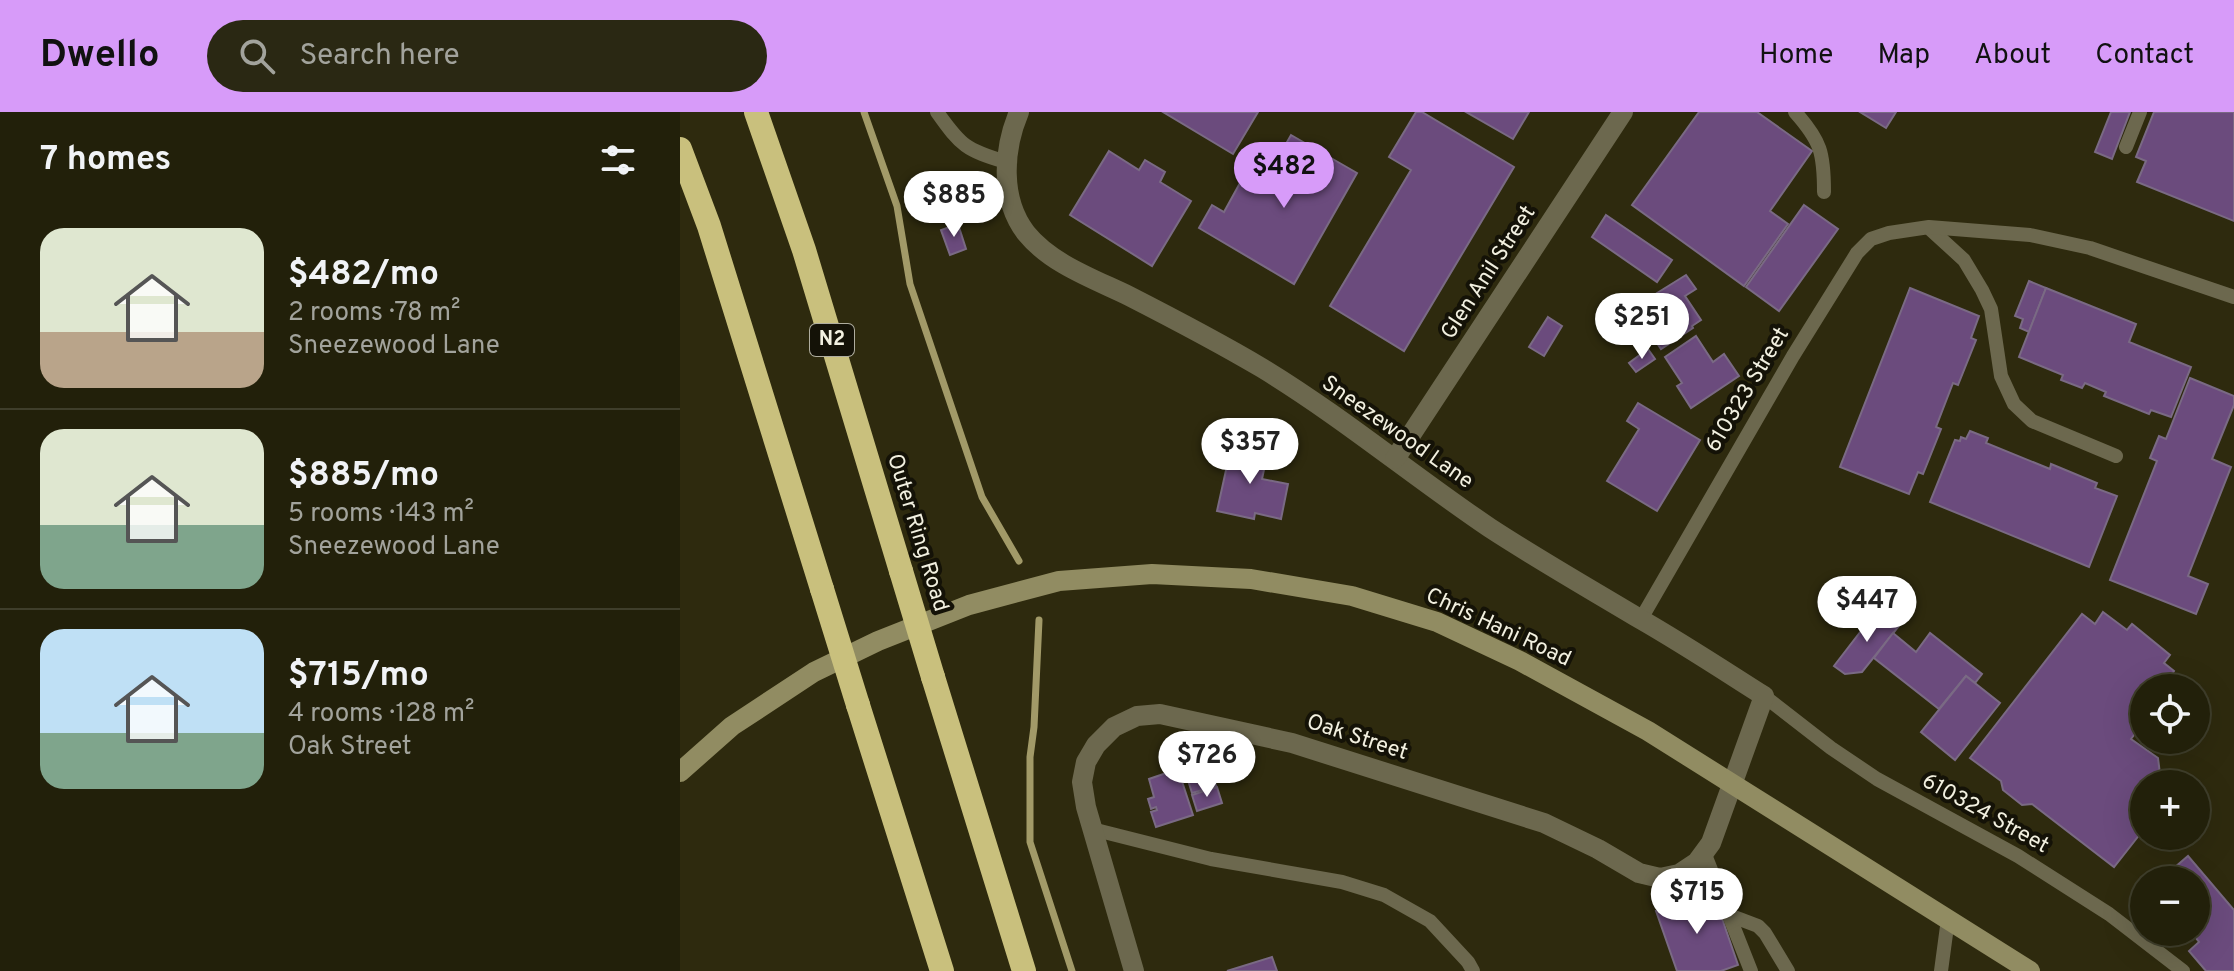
<!DOCTYPE html>
<meta charset="utf-8">
<style>
:root{--surface:#22200a;--page:#2a2813;--text:#f1f3f6;--muted:#a2a39c;--line:#3f3e2b;--accent:#d79bf9}
body{margin:0;font-family:Overpass,sans-serif;background:var(--page);color:var(--text);height:100vh;display:flex;flex-direction:column;font-size:30px;white-space:nowrap}
*{box-sizing:border-box;margin:0}
p{font-size:26px;color:var(--muted)}
.icon{flex:none;width:44px;height:44px;fill:none;stroke:currentColor;stroke-width:2;stroke-linecap:round;stroke-linejoin:round}
.map{position:relative;flex:1;overflow:hidden}
.details{display:flex;flex-direction:column;background:var(--surface);width:680px}
.details>*{flex:none}
.controls{position:absolute;left:1450px;top:562px;display:grid;gap:16px}
.controls a{display:grid;place-items:center;width:80px;height:80px;border-radius:50%;background:var(--surface);box-shadow:0 8px 32px #0002,0 0 0 2px var(--line);font-size:40px}
.price{position:absolute;translate:-50% -68px;padding:0 18px;border-radius:28px;background:#fff;color:#222;font-size:26px;line-height:52px;filter:drop-shadow(0 2px 4px #0008)}
.price::after{content:'';position:absolute;left:50%;top:48px;width:24px;height:18px;margin-left:-12px;background:inherit;clip-path:polygon(0 0,100% 0,50% 100%)}
.price.active{background:var(--accent);color:#111}
ul{padding:0;list-style:none}
li{display:flex;align-items:center;gap:24px;height:200px;padding:0 40px}
li+li{border-top:2px solid var(--line)}
li span{display:grid;place-items:center;flex:none;width:224px;height:160px;border-radius:24px;color:#555}
li>.icon{margin-inline-start:auto}
span .icon{width:96px;height:96px;fill:#fffc;stroke-width:1}
li b{font-size:34px}
h2{display:flex;justify-content:space-between;align-items:center;height:96px;padding:0 40px;font-size:34px}
header{display:flex;align-items:center;gap:48px;box-sizing:border-box;height:112px;padding:0 40px;background:var(--accent);color:#111}
header strong{font-size:38px}
nav{display:flex;gap:44px;margin-inline-start:auto;font-size:28px}
.search{width:560px;height:72px;background:var(--page);display:flex;align-items:center;gap:20px;box-sizing:border-box;padding:0 28px;border-radius:44px;color:var(--muted);font-size:30px}
main{display:flex;flex:1;min-height:0}
.map>svg:first-child{display:block}
.lines{fill:none;stroke-linecap:round;stroke-linejoin:round}
.stream{stroke:#a29a68;stroke-width:7}
.building{fill:#6b4b7d;stroke:#7a6a84;stroke-width:2}
.lane{stroke:#6c684e;stroke-width:14}
.street{stroke:#6c684e;stroke-width:20}
.secondary{stroke:#918c62;stroke-width:20}
.highway{stroke:#c9c07d;stroke-width:24}
.highway-bridge{stroke:#c9c07d;stroke-width:24}
.labels{text-anchor:middle;dominant-baseline:central;stroke-width:8;stroke-linejoin:round;paint-order:stroke}
.shield{fill:#141207;stroke:#afad9f;stroke-width:2}
.shield-label{font-size:20px;font-weight:bold;fill:#f2f0e0}
.street-label{font-size:22px;fill:#f2f0e0;stroke:#141207}
</style>
<header>
<strong>Dwello</strong>
<div class="search"><svg class="icon" aria-label="search" viewBox="0 0 24 24"><circle cx="10" cy="10" r="6"/><path d="M15 15l6 6"/></svg>Search here</div>
<nav><a>Home</a><a>Map</a><a>About</a><a>Contact</a></nav>
</header>
<main>
<section class="details">
<h2>7 homes<svg class="icon" aria-label="filters" viewBox="0 0 24 24"><path d="M4 7h16M4 17h16"/><circle cx="9" cy="7" r="2"/><circle cx="15" cy="17" r="2"/></svg></h2>
<ul>
<li><span style="background:linear-gradient(#dfe7d0 65%,#b9a48a 0)"><svg class="icon" aria-label="home" viewBox="0 0 24 24"><path d="M3 11l9-7 9 7M6 9v11h12V9"/></svg></span><div><b>$482/mo</b><p>2 rooms · 78 m²</p><p>Sneezewood Lane</p></div></li>
<li><span style="background:linear-gradient(#dfe7d0 60%,#7fa58c 0)"><svg class="icon" aria-label="home" viewBox="0 0 24 24"><path d="M3 11l9-7 9 7M6 9v11h12V9"/></svg></span><div><b>$885/mo</b><p>5 rooms · 143 m²</p><p>Sneezewood Lane</p></div></li>
<li><span style="background:linear-gradient(#bfe0f5 65%,#7fa58c 0)"><svg class="icon" aria-label="home" viewBox="0 0 24 24"><path d="M3 11l9-7 9 7M6 9v11h12V9"/></svg></span><div><b>$715/mo</b><p>4 rooms · 128 m²</p><p>Oak Street</p></div></li>
</ul>
</section>
<div class="map">
<svg width="1554" height="859" viewBox="0 0 1554 859">
<rect width="100%" height="100%" fill="#2e2a0e"/>
<g class="lines">
<g class="stream">
<polyline points="184,0 217,94 230,172 302,385 339,449"/>
<polyline points="359,508 354,615 350,645 350,730 392,859"/>
</g>
</g>
<g class="building">
<polygon points="483,0 578,0 553,42"/>
<polygon points="736,0 742,0 834,55 724,239 650,194 731,58 709,45"/>
<polygon points="786,0 849,0 833,27"/>
<polygon points="1019,0 1077,0 1132,39 1090,99 1108,112 1064,174 952,93"/>
<polygon points="1180,0 1216,0 1206,16"/>
<polygon points="1431,0 1450,0 1432,47 1415,40"/>
<polygon points="1474,0 1554,0 1554,109 1457,70 1466,49 1456,45"/>
<polygon points="611,23 677,61 614,172 519,116 532,93 544,100 561,69 579,79"/>
<polygon points="429,39 459,58 465,48 485,60 480,70 511,89 472,154 390,103"/>
<polygon points="1124,93 1158,117 1099,199 1066,175"/>
<polygon points="926,103 992,148 977,170 912,125"/>
<polygon points="278,112 286,137 270,143 261,118"/>
<polygon points="1006,163 1016,177 1005,184 1021,208 1012,214 1013,216 981,237 965,213 957,218 945,201"/>
<polygon points="1349,169 1366,176 1349,220 1340,216 1343,207 1335,204"/>
<polygon points="1230,176 1299,204 1291,226 1296,228 1278,273 1273,271 1256,315 1261,317 1243,362 1238,360 1229,382 1160,355"/>
<polygon points="1366,176 1456,212 1449,230 1511,255 1491,305 1471,298 1469,302 1424,284 1426,280 1405,271 1402,276 1381,268 1383,263 1339,245"/>
<polygon points="868,205 882,214 864,244 849,235"/>
<polygon points="1016,224 1033,250 1044,242 1059,264 1011,296 997,274 1002,271 985,245"/>
<polygon points="968,237 975,247 956,260 949,251"/>
<polygon points="1510,266 1554,284 1554,293 1532,347 1551,355 1508,464 1528,472 1516,502 1430,468 1477,349 1470,346 1479,324 1486,327"/>
<polygon points="958,291 1020,328 977,399 927,369 959,317 947,309"/>
<polygon points="1290,319 1308,326 1306,331 1370,357 1371,352 1417,371 1415,376 1437,384 1409,455 1250,390 1275,328 1280,329 1281,325 1286,327"/>
<polygon points="552,331 588,339 582,367 608,372 601,407 575,401 574,407 537,399"/>
<polygon points="1198,497 1219,514 1182,560 1165,562 1154,554"/>
<polygon points="1423,500 1447,518 1452,512 1490,543 1484,551 1494,559 1488,569 1493,573 1490,576 1464,576 1464,610 1451,627 1478,646 1481,670 1481,672 1464,672 1464,717 1434,755 1352,692 1342,693 1323,678 1321,669 1290,646 1402,502 1415,512"/>
<polygon points="1213,521 1236,540 1250,521 1302,562 1295,571 1286,564 1259,597 1194,546"/>
<polygon points="1286,564 1320,591 1275,648 1241,620"/>
<polygon points="498,657 513,703 476,715 471,700 477,698 476,695 471,697 468,687 474,685 469,667"/>
<polygon points="532,658 536,674 512,681 507,665"/>
<polygon points="537,675 542,691 517,699 512,683"/>
<polygon points="1508,744 1554,798 1554,859 1526,859 1509,839 1519,830 1511,820 1516,820 1516,768 1480,768"/>
<polygon points="1033,780 1058,853 1041,859 997,859 976,799"/>
<polygon points="592,845 597,859 547,859"/>
</g>
<g class="lines">
<g class="lane">
<path d="M257,0C281,34 286,38 326,50"/>
<path d="M1115,0C1141,29 1144,41 1144,80"/>
<polyline points="1446,35 1460,0"/>
<polyline points="1249,116 1284,148 1302,178 1311,197 1321,264 1334,292 1352,309 1436,344"/>
<polyline points="961,507 1113,244 1177,141 1191,127 1209,121 1249,115 1350,123 1410,136 1554,185"/>
<polyline points="1084,584 1151,636 1197,667 1338,744 1429,802 1503,859"/>
<polyline points="412,717 531,747 662,770 704,783 750,809 788,850 793,859"/>
<polyline points="1024,740 1071,859"/>
<polyline points="1049,803 1078,814 1085,821 1108,859"/>
<polyline points="1261,859 1268,807"/>
</g>
<g class="street">
<path d="M339,0C323,38 320,87 346,121C371,152 414,167 449,184C494,207 538,230 582,256C661,304 733,364 810,416C859,448 910,477 960,507C1002,531 1043,558 1084,584L1031,731L1017,750L999,762L980,766L959,761L918,737L864,711L612,631L480,602L457,604L434,615L416,633L406,650L402,670L406,695L454,859"/>
<polyline points="715,347 943,0"/>
</g>
<polyline class="secondary" points="0,660 52,614 134,560 198,529 289,493 379,469 472,462 571,467 672,484 757,510 840,549 968,619 1350,859"/>
<g class="highway">
<polyline points="76,0 124,138 221,459"/>
<polyline points="0,37 29,114 142,477"/>
<polyline points="253,565 344,859"/>
<polyline points="178,593 262,859"/>
</g>
<g class="highway-bridge">
<polyline points="221,459 253,565"/>
<polyline points="142,477 178,593"/>
</g>
</g>
<g class="labels">
<rect class="shield" x="130" y="212" width="44" height="32" rx="6"/>
<g class="shield-label">
<text x="152" y="228">N2</text>
</g>
<g class="street-label">
<text transform="translate(809 161) rotate(-57)">Glen Anil Street</text>
<text transform="translate(1068 278) rotate(-59)">610323 Street</text>
<text transform="translate(717 321) rotate(35)">Sneezewood Lane</text>
<text transform="translate(237 421) rotate(73)">Outer Ring Road</text>
<text transform="translate(818 516) rotate(25)">Chris Hani Road</text>
<text transform="translate(677 626) rotate(18)">Oak Street</text>
<text transform="translate(1305 702) rotate(29)">610324 Street</text>
</g>
</g>
</svg>
<div class="controls">
<a><svg class="icon" aria-label="locate" viewBox="0 0 24 24"><circle cx="12" cy="12" r="6"/><path d="M12 2v4M12 18v4M2 12h4M18 12h4"/></svg></a>
<a>+</a>
<a>−</a>
</div>
<b class="price active" style="left:604px;top:98px">$482</b>
<b class="price" style="left:274px;top:127px">$885</b>
<b class="price" style="left:962px;top:249px">$251</b>
<b class="price" style="left:570px;top:374px">$357</b>
<b class="price" style="left:1187px;top:532px">$447</b>
<b class="price" style="left:527px;top:687px">$726</b>
<b class="price" style="left:1017px;top:824px">$715</b>
</div>
</main>
